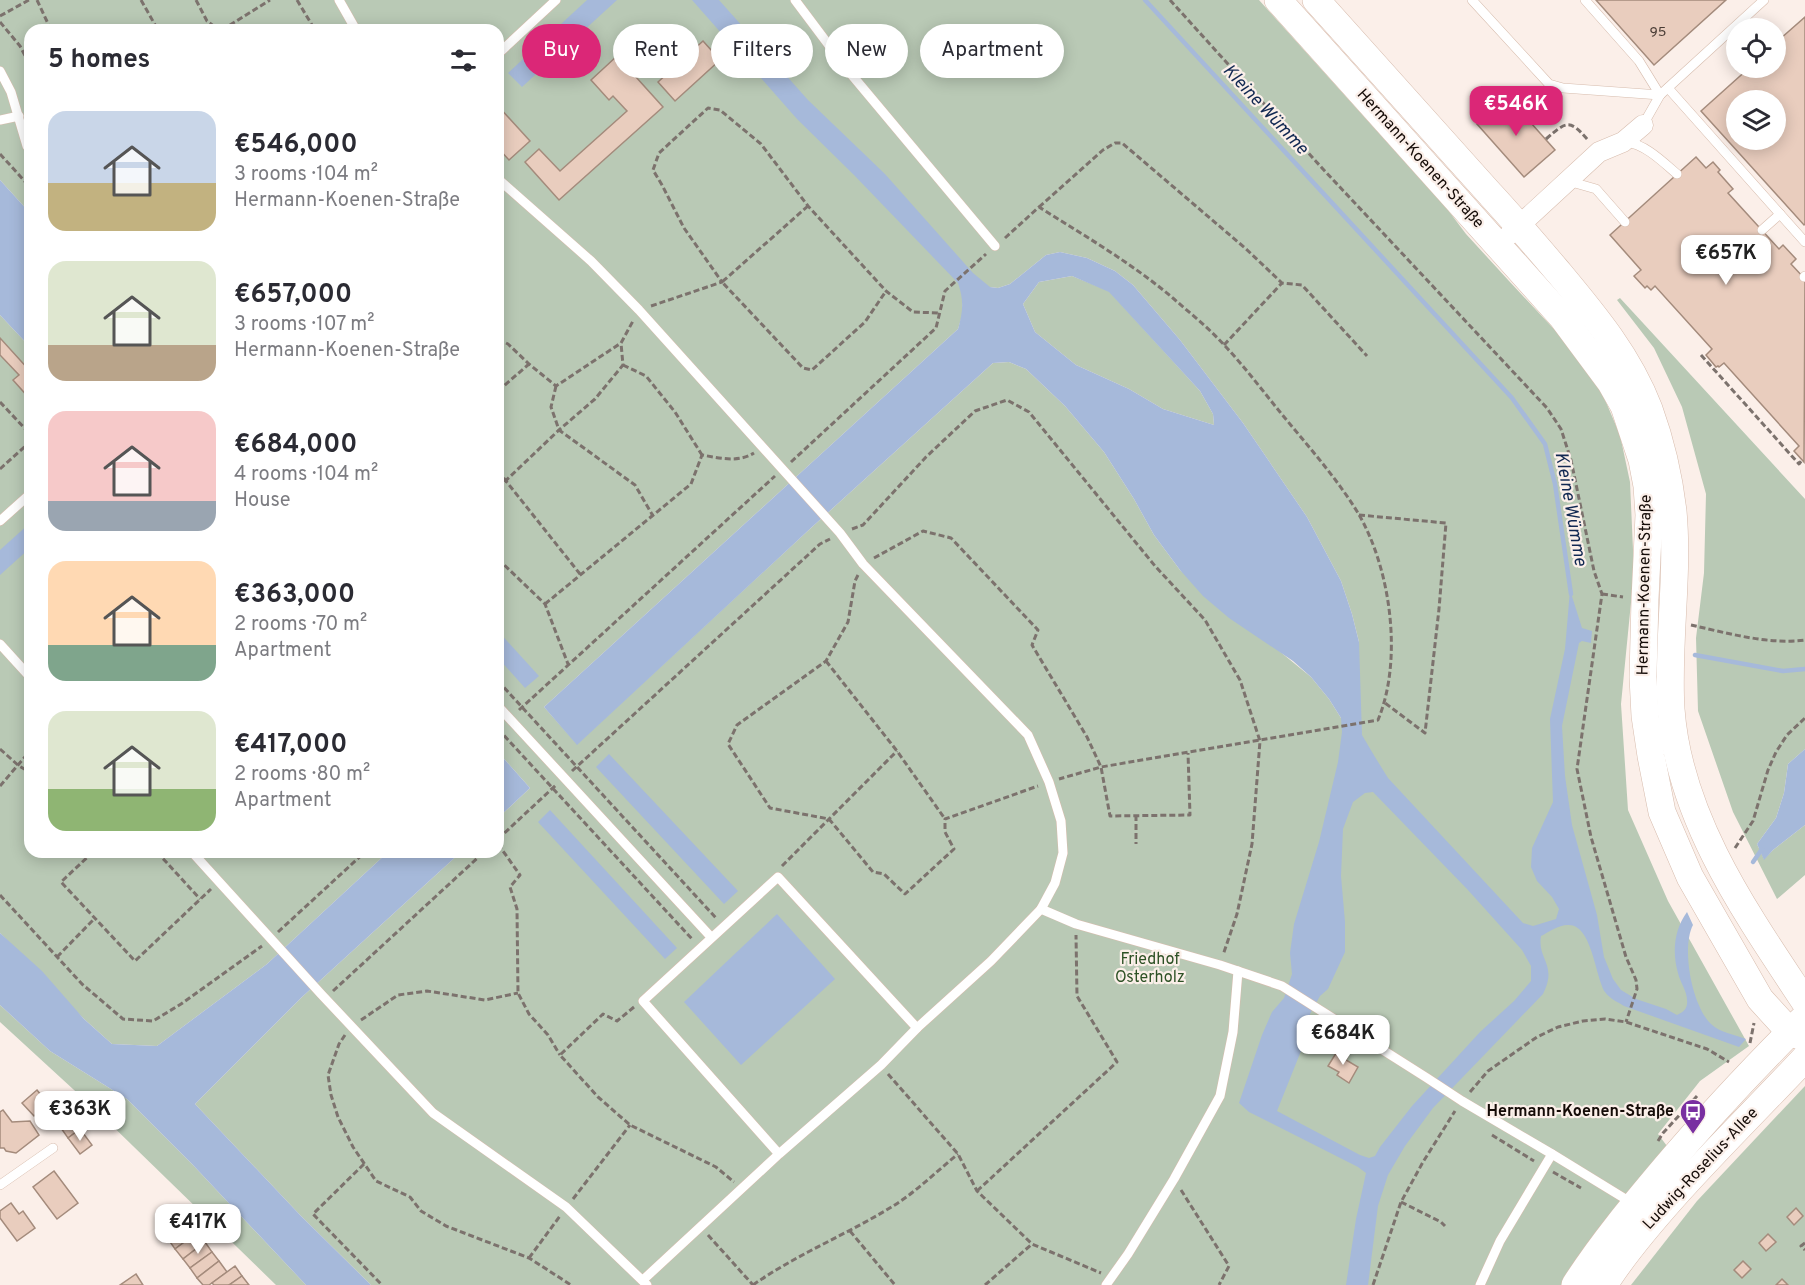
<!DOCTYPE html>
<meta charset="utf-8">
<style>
:root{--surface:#fff;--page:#f2f2f3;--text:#2b2b33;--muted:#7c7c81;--accent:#db2777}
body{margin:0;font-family:Overpass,sans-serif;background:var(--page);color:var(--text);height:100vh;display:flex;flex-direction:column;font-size:22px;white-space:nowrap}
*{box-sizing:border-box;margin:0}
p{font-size:20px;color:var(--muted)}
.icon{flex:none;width:33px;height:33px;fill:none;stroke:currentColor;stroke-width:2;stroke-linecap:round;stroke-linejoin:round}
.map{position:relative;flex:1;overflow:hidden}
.details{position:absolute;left:24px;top:24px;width:480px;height:834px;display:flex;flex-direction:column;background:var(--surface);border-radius:18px;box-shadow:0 3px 15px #0003}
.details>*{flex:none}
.hud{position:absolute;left:522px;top:24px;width:570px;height:54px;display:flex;gap:12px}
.tools{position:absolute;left:1726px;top:18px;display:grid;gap:12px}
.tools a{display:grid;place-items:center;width:60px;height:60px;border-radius:50%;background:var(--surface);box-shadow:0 3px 15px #0003;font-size:30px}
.price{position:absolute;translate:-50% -51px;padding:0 14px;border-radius:12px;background:#fff;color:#222;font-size:20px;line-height:39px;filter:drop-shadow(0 2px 3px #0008)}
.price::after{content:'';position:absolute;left:50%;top:36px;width:18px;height:14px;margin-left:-9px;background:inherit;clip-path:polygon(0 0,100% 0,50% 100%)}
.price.current{background:var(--accent);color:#fff}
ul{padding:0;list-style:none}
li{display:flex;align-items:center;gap:18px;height:150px;padding:0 24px}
li span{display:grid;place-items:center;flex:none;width:168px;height:120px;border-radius:18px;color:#555}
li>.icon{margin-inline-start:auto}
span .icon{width:72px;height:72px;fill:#fffc;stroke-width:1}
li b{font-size:26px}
h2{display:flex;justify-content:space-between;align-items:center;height:72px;padding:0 24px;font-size:26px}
.chip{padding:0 21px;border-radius:27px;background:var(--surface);box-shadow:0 3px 15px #0003;font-size:21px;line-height:54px}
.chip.current{background:var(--accent);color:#fff}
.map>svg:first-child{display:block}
.green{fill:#b9c9b5;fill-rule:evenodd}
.water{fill:#a6b9da;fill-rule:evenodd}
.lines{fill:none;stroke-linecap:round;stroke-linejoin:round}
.stream{stroke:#a6b9da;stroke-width:4.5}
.building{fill:#e9cdbe;stroke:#a48b7c;stroke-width:1.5;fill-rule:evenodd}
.service-casing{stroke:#d7bcad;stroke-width:10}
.minor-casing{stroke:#d7bcad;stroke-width:21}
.secondary-casing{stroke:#d7bcad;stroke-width:28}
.path{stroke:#7c726d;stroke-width:3;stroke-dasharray:6 3;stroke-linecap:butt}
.service{stroke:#fff;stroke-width:9}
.minor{stroke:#fff;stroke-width:20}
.secondary{stroke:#fff;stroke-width:27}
.labels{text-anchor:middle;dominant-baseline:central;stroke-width:4.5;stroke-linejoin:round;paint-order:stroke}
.number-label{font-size:14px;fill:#493c35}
.street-label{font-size:16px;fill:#140b07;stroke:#fbefe9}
.park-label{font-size:16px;fill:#2d5125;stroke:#fbefe9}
.poi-label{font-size:16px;font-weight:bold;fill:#140b07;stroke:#fbefe9;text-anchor:end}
.water-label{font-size:18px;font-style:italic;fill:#112852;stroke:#fbefe9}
</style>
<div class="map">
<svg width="1805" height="1285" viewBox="0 0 1805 1285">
<rect width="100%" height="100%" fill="#fbefe9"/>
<g class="green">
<path d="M0,0H1259L1448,210L1466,234L1509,281L1567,343L1603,395L1620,435L1630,482L1634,572L1621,704L1628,810L1668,901L1749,1046L1700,1081L1658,1134L1667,1146L1567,1285H371L301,1216L195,1104L302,997L461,852H498V818L530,788L498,752V30H30V213L0,180ZM1060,252L1087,258L1115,271L1133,285L1180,340L1243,423L1307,517L1341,581L1352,614L1359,642L1341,718L1329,699L1311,677L1180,570L1154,535L1134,499L1104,452L1065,406L1026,369L1009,362L993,363L812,527L577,744L544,707L958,329L963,313L962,295L990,287L998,288L1010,284L1046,255Z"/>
<polygon points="1072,276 1109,291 1200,391 1213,414 1214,425 1163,409 1129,389 1076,365 1035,332 1023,304 1039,282"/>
<polygon points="1620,298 1805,499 1805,749 1788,764 1784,793 1776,818 1757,844 1764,859 1773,850 1805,825 1805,875 1777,899 1733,812 1698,711 1696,638 1704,573 1706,494 1682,407 1654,348 1617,300"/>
<polygon points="0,315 30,347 30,852 388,852 267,964 157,1046 112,1044 84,1019 0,933"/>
<polygon points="0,1005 50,1051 127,1099 192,1164 306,1285 276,1285 98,1112 0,1022"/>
<polygon points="1805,1086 1805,1285 1631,1285 1697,1201"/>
</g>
<g class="water">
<polygon points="587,0 617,0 522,87 508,73"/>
<path d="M692,0H719L808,100L885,174L973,273L990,287L998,288L1010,284L1046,255L1060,252L1087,258L1115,271L1133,285L1180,340L1243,423L1307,517L1341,581L1352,614L1359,642L1362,735L1375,757L1388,778L1523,923L1533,926L1556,919L1559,909L1552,897L1537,881L1531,867L1532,848L1553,802L1550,719L1565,649L1570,590L1582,628L1592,631L1591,643L1582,641L1579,643L1562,726L1565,776L1572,825L1597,915L1604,957L1613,979L1621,990L1636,999L1666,1009L1677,1015C1684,1012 1688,1008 1687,1000C1687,991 1680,982 1678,973C1672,952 1674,930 1687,912L1693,925C1681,948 1692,1006 1711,1024C1719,1032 1735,1035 1746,1039L1739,1047L1624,1006C1618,1002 1610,999 1605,992C1595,976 1592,924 1568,925C1558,925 1549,932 1541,936C1537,960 1558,964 1543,994L1433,1108L1405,1146L1388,1175L1378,1206L1368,1285H1346L1356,1219L1366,1173L1358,1167L1249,1112L1239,1103L1262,1035L1272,1012L1284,998L1292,974L1290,953L1294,924L1319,842L1338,762L1342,732L1341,718L1329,699L1311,677L1293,661L1229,618L1203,596L1180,570L1154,535L1134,499L1104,452L1065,406L1026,369L1009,362L993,363L812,527L577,745L544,707L958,329C963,312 964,300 958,283L854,175L797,119ZM1072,276L1109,292L1200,391L1213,414L1214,425L1163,409L1129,389L1076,365L1035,332L1023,304L1039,282ZM1373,792L1467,889L1522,950L1531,966V981L1514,1001L1480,1032L1412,1106L1380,1147L1375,1156L1369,1158L1360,1155L1277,1111L1309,1031L1310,1014L1320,996L1328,989L1345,952V922L1341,876L1343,829L1353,802L1365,793Z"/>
<polygon points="0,180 30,213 30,347 0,315"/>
<polygon points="30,523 30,548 0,575 0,550"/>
<polygon points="498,631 539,676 525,688 498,658"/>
<polygon points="1805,749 1805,825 1773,850 1764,860 1757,844 1776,818 1784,793 1788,764"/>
<polygon points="498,752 530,788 498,818"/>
<polygon points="609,754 738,891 724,904 596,767"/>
<polygon points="550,810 677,948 665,959 538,822"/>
<polygon points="388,852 461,852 302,997 195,1104 301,1216 371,1285 306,1285 192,1164 127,1099 50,1051 0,1005 0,933 42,971 84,1019 112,1044 157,1046 267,964"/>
<polygon points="777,914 835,979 741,1065 684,1002"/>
</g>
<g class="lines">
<g class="stream">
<polyline points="1145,0 1512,398 1545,444 1555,484 1571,594"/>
<polyline points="1695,655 1783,671 1805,669"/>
<polyline points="1753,862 1762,849"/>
</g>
</g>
<g class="building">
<polygon points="1596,0 1726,0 1654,65"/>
<path d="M1805,17V224L1804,225L1701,111L1749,68H1776V34L1780,39ZM1737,100H1776V140H1737Z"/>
<polygon points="703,41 720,60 675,101 658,82"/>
<polygon points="617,56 663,107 559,200 525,162 539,149 560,171 627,111 613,96 609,100 591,80"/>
<polygon points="1508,97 1555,150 1524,177 1477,124"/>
<polygon points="498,106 530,141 509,160 498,148"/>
<polygon points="1696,157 1706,168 1713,162 1720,170 1718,172 1733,189 1728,193 1779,249 1783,245 1796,259 1791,264 1805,279 1804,462 1794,451 1799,446 1724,363 1719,367 1718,366 1716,367 1706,355 1712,349 1655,286 1651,290 1647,286 1645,288 1634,276 1641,270 1610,235"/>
<polygon points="0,338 30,371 30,399 13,380 19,375 0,355"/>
<polygon points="1338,1050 1348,1056 1346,1060 1358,1067 1349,1083 1337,1075 1339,1072 1328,1066"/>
<polygon points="37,1090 48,1104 34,1116 22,1103"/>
<polygon points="3,1110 12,1122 30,1121 39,1135 16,1153 6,1151 4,1148 0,1148 0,1112"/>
<polygon points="68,1112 80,1129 68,1138 56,1121"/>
<polygon points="80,1129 92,1145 80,1154 68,1138"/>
<polygon points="54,1171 78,1203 57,1219 33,1187"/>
<polygon points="11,1203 19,1214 23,1211 35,1228 17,1241 0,1218 0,1211"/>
<polygon points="1796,1208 1803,1216 1794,1225 1787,1217"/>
<polygon points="191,1222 198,1232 175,1249 168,1239"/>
<polygon points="198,1232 205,1242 183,1259 175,1249"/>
<polygon points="1768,1234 1776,1242 1766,1251 1759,1243"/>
<polygon points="205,1242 212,1252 190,1268 183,1259"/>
<polygon points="212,1252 219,1261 197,1278 190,1268"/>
<polygon points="219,1261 227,1272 209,1285 203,1285 197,1278"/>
<polygon points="1743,1261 1751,1269 1742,1278 1734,1270"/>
<polygon points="235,1266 242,1276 229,1285 214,1285 212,1283"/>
<polygon points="136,1274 143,1285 120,1285"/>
<polygon points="242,1276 249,1285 229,1285"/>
<polygon points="1782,1279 1788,1285 1776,1285"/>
</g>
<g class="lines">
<g class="service-casing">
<g id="service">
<polyline points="339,0 356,30"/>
<polyline points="795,0 846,68 995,246"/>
<polyline points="1472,0 1549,84 1563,88 1660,95"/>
<polyline points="1585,0 1639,61 1660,95"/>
<polyline points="498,54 556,0"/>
<polyline points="0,71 11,92 27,146 30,150"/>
<polyline points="1668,88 1805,242"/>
<polyline points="0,120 19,116"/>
<polyline points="1643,125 1660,95 1764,0"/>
<path d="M1626,142C1645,144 1663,162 1677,174"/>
<polyline points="498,179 591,261 639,310 840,533 863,564 1028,735 1049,782 1061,821 1063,853 1055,883 1041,909 991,961 917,1028"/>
<polyline points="1568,181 1596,189 1625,222"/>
<polyline points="1762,230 1780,214"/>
<polyline points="1804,277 1805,276"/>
<polyline points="0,521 30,494"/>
<polyline points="0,644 30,677"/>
<polyline points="498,706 711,937"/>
<polyline points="192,852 321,994 433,1113 566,1207 647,1285"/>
<polyline points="1041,909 1076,924 1220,965 1282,986 1427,1078 1462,1101 1552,1154 1632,1203"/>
<polyline points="0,1185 53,1148"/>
<polyline points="643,1280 779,1154 881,1065 917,1028 778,877 643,1001 779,1154"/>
<polyline points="1106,1285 1128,1254 1174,1179 1220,1096 1233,1032 1238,971"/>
<polyline points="1480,1285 1500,1241 1552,1154"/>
</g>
</g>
<g class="minor-casing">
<polyline id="minor" points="1509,235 1599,152 1623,142 1643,125"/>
</g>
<g class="secondary-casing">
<g id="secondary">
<polyline points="1278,0 1562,317 1611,383 1624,406 1642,460 1647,486 1649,515 1645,599 1643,677 1645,716 1651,756 1662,812 1690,877 1760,999 1790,1032 1805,1038"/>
<path d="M1316,0C1375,65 1433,130 1491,195C1515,221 1537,247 1560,274C1595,316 1629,357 1649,409C1661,442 1669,477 1673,511C1679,576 1667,643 1671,709C1679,818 1746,913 1805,1002"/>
<path d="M1575,1285C1602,1243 1633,1206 1665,1168C1708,1117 1754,1068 1802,1020"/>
<path d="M1604,1285C1624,1253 1650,1223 1675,1195C1717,1148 1762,1104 1805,1058"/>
</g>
</g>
<g class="path">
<polyline points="37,0 51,30"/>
<polyline points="141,0 158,30"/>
<polyline points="196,0 207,21 219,30"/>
<polyline points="297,0 315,30"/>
<polyline points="1170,0 1322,168 1547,408 1561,429 1571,460 1594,571 1602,594 1577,769 1591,837 1626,957 1636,980 1637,989 1626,1022"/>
<polyline points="0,16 29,0"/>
<polyline points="0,22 20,46 30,65"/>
<polyline points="222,30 270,0"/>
<path d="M1546,139C1566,122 1569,118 1588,140"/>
<polyline points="0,154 30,187"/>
<polyline points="808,206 722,282 803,368 812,370 865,322 886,291"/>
<polyline points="1039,207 1103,150 1115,143 1122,143 1245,248 1282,283 1302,285 1367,356"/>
<path d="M1005,238L1039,207C1085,236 1133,264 1174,299C1191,314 1210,329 1225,346C1244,366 1262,390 1280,412C1307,445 1336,477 1358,513C1391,569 1403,660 1378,720L1101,767L1059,779"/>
<polyline points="651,306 722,282 684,228 662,185 653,170 659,153 708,108 720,110 761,144 808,206 886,291 913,312 939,313"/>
<polyline points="498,339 508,344 529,364 556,386 621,343 633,321"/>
<polyline points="1224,345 1282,283"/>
<polyline points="1701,355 1799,464 1802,460"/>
<polyline points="623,365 646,376 675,412 702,455"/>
<polyline points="556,386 551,407 559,430 635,485 653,516"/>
<polyline points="498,391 529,364"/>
<polyline points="0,402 30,434"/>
<polyline points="791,462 936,328 945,291 986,254"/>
<polyline points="0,469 30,442"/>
<polyline points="498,471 580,574"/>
<polyline points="498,488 559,430 595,399 623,365 621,343"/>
<polyline points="1359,515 1446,523 1439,609 1425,733 1385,703"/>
<polyline points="852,529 863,525 926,457 975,411 1007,400 1029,412 1155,566 1205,620 1240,680 1260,741 1252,844 1237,914 1223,955"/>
<polyline points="874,558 923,531 951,538 1038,630 1032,645 1087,737 1101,767 1110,816 1190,815 1188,753"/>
<polyline points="498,559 545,604 568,664"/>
<polyline points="858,575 855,581 848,622 826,661 737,725 728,744 770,808 829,819 873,872 884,874 905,894 954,849 945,832 945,819 1038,786"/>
<polyline points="1602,594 1623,597"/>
<path d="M545,604L691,484L702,455C720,458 738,463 754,453"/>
<path d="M1691,625C1727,633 1769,645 1805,640"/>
<polyline points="25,655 30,650"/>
<polyline points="826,661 897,751 945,819"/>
<polyline points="498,681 716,918"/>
<polyline points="519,710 775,476"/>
<polyline points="498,729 692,939"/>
<polyline points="0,749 19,766 30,772"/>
<polyline points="572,771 820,544 830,539"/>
<polyline points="0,786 30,751"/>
<polyline points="1136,815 1136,844"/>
<polyline points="498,839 556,785"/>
<polyline points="498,844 520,875 510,887 517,909 518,993 529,1014 548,1035 560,1055"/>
<polyline points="1735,848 1753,821 1768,770 1776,752 1787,735 1805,718"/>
<polyline points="93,852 61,882 135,961 211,889"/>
<polyline points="157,852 200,899"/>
<polyline points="211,857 216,852"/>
<polyline points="782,866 897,751"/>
<polyline points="0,895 82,984 123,1019 153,1021 181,1004 262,946"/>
<polyline points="278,932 365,852"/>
<polyline points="57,957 95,918"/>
<polyline points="333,991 484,852"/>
<polyline points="634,1007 617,1021 603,1014 560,1055 598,1097 630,1125 716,1167 734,1182"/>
<polyline points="361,1020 398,995 427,991 485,1000 518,993"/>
<polyline points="345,1035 339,1044 328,1075 331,1095 338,1117 353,1147 376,1181 410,1197 421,1211 446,1226 529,1258 571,1285"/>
<polyline points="1750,1043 1754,1023"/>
<polyline points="888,1074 958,1154 977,1191 1032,1244 1101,1273"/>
<polyline points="1470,1092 1488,1071 1537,1037 1558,1027 1583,1021 1605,1019 1626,1022 1707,1049 1729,1062"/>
<polyline points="1492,1135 1534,1161"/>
<polyline points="1658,1141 1663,1133 1697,1096"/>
<polyline points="364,1164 313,1214 382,1285"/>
<polyline points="1553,1172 1581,1188"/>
<polyline points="1181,1190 1229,1266 1219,1285"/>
<polyline points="977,1191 1117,1062 1077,996 1076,935"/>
<polyline points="573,1199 630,1125"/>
<polyline points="1401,1202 1441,1222 1445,1226"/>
<polyline points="850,1231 895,1285"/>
<polyline points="708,1235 753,1285"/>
<polyline points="1805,1243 1801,1246 1805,1250"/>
<polyline points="529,1258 560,1216"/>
<path d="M753,1285C797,1254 848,1234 893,1206C916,1192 937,1171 958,1154"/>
<polyline points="985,1285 1032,1244"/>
<polyline points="1373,1285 1401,1202 1423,1162 1455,1111"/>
</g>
<use href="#service" class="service"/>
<use href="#minor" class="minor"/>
<use href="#secondary" class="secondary"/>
</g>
<defs>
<g id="bus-pin" transform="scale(1.35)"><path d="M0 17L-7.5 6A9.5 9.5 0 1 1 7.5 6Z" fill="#792fa1" stroke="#fbefe9"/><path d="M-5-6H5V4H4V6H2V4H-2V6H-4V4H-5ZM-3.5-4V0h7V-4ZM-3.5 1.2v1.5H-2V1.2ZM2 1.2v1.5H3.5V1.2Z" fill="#fff"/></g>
</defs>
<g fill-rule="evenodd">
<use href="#bus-pin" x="1693" y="1112"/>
</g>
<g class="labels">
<g class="number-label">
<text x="1658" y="32">95</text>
</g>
<g class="street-label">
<text transform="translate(1420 159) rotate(48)">Hermann-Koenen-Straße</text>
<text transform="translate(1645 585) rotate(-89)">Hermann-Koenen-Straße</text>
<text transform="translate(1701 1169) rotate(-47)">Ludwig-Roselius-Allee</text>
</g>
<g class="park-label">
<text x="1150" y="960">Friedhof<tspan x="1150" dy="18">Osterholz</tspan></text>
</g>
<g class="poi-label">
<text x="1674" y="1112">Hermann-Koenen-Straße</text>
</g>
<g class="water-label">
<text transform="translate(1265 110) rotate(47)">Kleine Wümme</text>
<text transform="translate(1570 509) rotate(80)">Kleine Wümme</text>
</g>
</g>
</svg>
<div class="tools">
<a><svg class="icon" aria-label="locate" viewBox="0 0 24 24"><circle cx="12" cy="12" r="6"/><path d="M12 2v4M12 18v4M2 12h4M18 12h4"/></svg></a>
<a><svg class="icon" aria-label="layers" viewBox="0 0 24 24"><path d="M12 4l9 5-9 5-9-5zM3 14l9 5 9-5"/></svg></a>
</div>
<b class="price current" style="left:1516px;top:137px">€546K</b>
<b class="price" style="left:1726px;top:286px">€657K</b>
<b class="price" style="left:1343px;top:1066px">€684K</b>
<b class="price" style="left:80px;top:1142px">€363K</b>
<b class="price" style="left:198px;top:1255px">€417K</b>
<div class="hud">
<a class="chip current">Buy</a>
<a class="chip">Rent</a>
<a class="chip">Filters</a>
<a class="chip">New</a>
<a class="chip">Apartment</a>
</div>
<section class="details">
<h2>5 homes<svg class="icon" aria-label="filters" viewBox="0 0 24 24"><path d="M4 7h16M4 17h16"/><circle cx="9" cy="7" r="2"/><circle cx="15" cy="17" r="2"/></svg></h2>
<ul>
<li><span style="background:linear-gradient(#c9d6e8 60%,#c2b280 0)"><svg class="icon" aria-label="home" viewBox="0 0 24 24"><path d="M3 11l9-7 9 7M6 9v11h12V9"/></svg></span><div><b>€546,000</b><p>3 rooms · 104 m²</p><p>Hermann-Koenen-Straße</p></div></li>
<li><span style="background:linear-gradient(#dfe7d0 70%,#b9a48a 0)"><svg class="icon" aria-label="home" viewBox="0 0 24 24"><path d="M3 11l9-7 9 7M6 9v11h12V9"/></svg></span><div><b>€657,000</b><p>3 rooms · 107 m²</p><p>Hermann-Koenen-Straße</p></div></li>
<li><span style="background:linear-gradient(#f6c9c9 75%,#9aa5b1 0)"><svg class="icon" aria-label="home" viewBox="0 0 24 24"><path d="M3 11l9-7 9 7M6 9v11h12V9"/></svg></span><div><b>€684,000</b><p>4 rooms · 104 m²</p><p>House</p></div></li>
<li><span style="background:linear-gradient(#ffd9b3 70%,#7fa58c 0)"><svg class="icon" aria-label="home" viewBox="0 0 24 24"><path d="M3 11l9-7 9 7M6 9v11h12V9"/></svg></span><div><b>€363,000</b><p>2 rooms · 70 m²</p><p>Apartment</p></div></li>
<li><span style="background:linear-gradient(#dfe7d0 65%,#8fb573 0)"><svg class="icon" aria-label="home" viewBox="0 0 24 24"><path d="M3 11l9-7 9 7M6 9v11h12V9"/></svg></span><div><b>€417,000</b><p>2 rooms · 80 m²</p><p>Apartment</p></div></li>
</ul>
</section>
</div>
